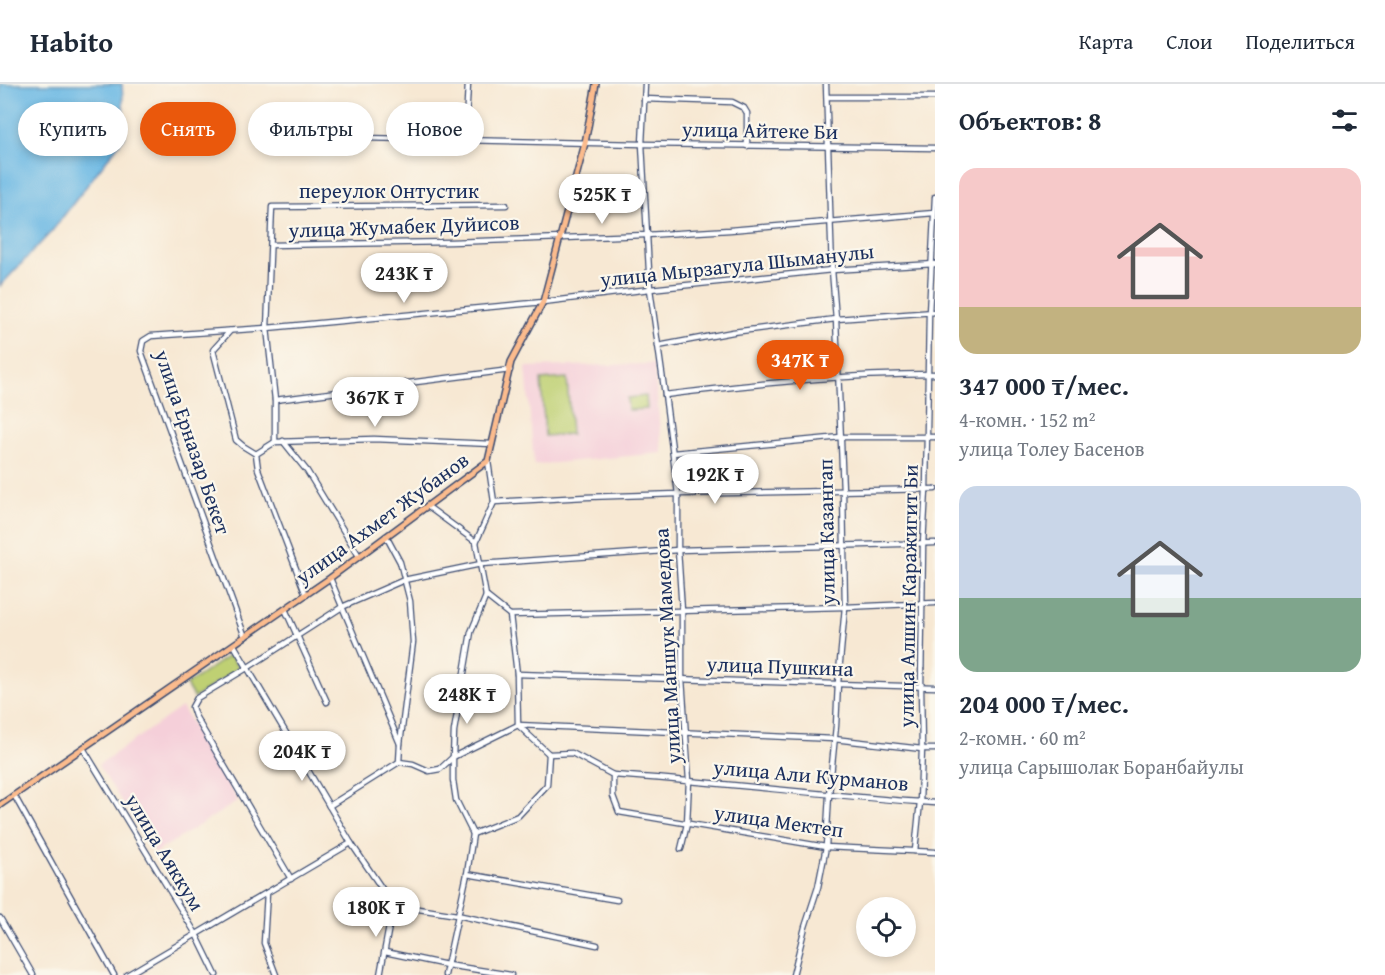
<!DOCTYPE html>
<html lang="ru">
<meta charset="utf-8">
<style>
:root{--surface:#fff;--page:#f6f6f7;--text:#1f2937;--muted:#747a83;--line:#e0e1e3;--accent:#ea580c}
body{margin:0;font-family:"Gentium Book Plus",serif;background:var(--page);color:var(--text);height:100vh;display:flex;flex-direction:column;font-size:22px;white-space:nowrap}
*{box-sizing:border-box;margin:0}
p{font-size:20px;color:var(--muted)}
.icon{flex:none;width:33px;height:33px;fill:none;stroke:currentColor;stroke-width:2;stroke-linecap:round;stroke-linejoin:round}
.map{position:relative;flex:1;overflow:hidden}
.drawer{display:flex;flex-direction:column;background:var(--surface);width:450px}
.drawer>*{flex:none}
.guide{position:absolute;left:18px;top:18px;width:570px;height:54px;display:flex;gap:12px}
.controls{position:absolute;left:856px;top:813px;display:grid;gap:12px}
.controls a{display:grid;place-items:center;width:60px;height:60px;border-radius:50%;background:var(--surface);box-shadow:0 3px 9px #0003;font-size:30px}
.price{position:absolute;translate:-50% -51px;padding:0 14px;border-radius:21px;background:#fff;color:#222;font-size:20px;line-height:39px;filter:drop-shadow(0 2px 3px #0008)}
.price::after{content:'';position:absolute;left:50%;top:36px;width:18px;height:14px;margin-left:-9px;background:inherit;clip-path:polygon(0 0,100% 0,50% 100%)}
.price.selected{background:var(--accent);color:#fff}
ul{padding:0;list-style:none}
li{display:grid;align-content:center;gap:12px;height:318px;padding:0 24px}
li span{display:grid;place-items:center;height:186px;border-radius:18px;color:#555}
li>.icon{margin-inline-start:auto}
span .icon{width:108px;height:108px;fill:#fffc;stroke-width:1}
li b{font-size:26px}
h2{display:flex;justify-content:space-between;align-items:center;height:72px;padding:0 24px;font-size:26px}
.pill{padding:0 21px;border-radius:27px;background:var(--surface);box-shadow:0 3px 9px #0003;font-size:21px;line-height:54px}
.pill.selected{background:var(--accent);color:#fff}
header{display:flex;align-items:center;gap:36px;box-sizing:border-box;height:84px;padding:0 30px;background:var(--surface);border-bottom:2px solid var(--line)}
header strong{font-size:28px}
nav{display:flex;gap:33px;margin-inline-start:auto;font-size:21px}
main{display:flex;flex:1;min-height:0}
.map>svg:first-child{display:block}
.built{fill:#f5cfd9}
.green{fill:#bfd073;stroke:#6d8068;stroke-width:1.5}
.water{fill:#69b7e3;stroke:#4273a0;stroke-width:1.5}
.lines{fill:none;stroke-linecap:round;stroke-linejoin:round}
.minor-casing{stroke:#3c4b70;stroke-width:7}
.major-casing{stroke:#3c4b70;stroke-width:8}
.minor{stroke:#fff;stroke-width:4.5}
.major{stroke:#fbbb8d;stroke-width:5}
.labels{text-anchor:middle;dominant-baseline:central;stroke-width:4.5;stroke-linejoin:round;paint-order:stroke}
.street-label{font-size:21px;fill:#1b2f5e;stroke:#fbf7ec}
</style>
<header>
<strong>Habito</strong>
<nav><a>Карта</a><a>Слои</a><a>Поделиться</a></nav>
</header>
<main>
<div class="map">
<svg width="935" height="891" viewBox="0 0 935 891">
<rect width="100%" height="100%" fill="#fbf7ec"/>
<filter id="ink" filterUnits="userSpaceOnUse"><feTurbulence type="fractalNoise" baseFrequency=".0167" numOctaves="2"/><feDisplacementMap in="SourceGraphic" scale="12" xChannelSelector="R" yChannelSelector="G"/><feConvolveMatrix kernelMatrix="1 2 1 2 8 2 1 2 1" color-interpolation-filters="sRGB"/></filter>
<filter id="wash" filterUnits="userSpaceOnUse"><feTurbulence type="fractalNoise" baseFrequency=".008" numOctaves="4" result="noise"/><feDisplacementMap in="SourceGraphic" scale="24" xChannelSelector="R" yChannelSelector="G"/><feGaussianBlur stdDeviation="1.35" result="paint"/><feColorMatrix in="noise" values="0 0 0 0 0 0 0 0 0 0 0 0 0 0 0 0 0 1.4 0 .05"/><feComposite in="paint" operator="in"/></filter>
<g filter="url(#wash)">
<rect width="100%" height="100%" fill="#f7e8d3"/>
<g class="built">
<polygon points="654,280 662,369 534,381 526,283"/>
<polygon points="182,623 238,717 155,769 98,681"/>
</g>
<g class="green">
<polygon points="567,294 571,350 545,352 541,296"/>
<polygon points="646,312 647,325 628,326 627,314"/>
<polygon points="230,571 239,584 194,614 186,601"/>
</g>
<polygon class="water" points="0,0 122,0 125,52 52,147 0,202"/>
</g>
<g filter="url(#ink)">
<g class="lines">
<g class="minor-casing">
<g id="minor">
<polyline points="645,0 642,60 650,205 665,311 678,410 678,466 682,527 682,595 689,696 687,740 681,765"/>
<polyline points="827,13 935,13"/>
<polyline points="644,15 732,18 744,24 747,29 747,62"/>
<polyline points="267,52 642,60 935,64"/>
<polyline points="465,57 468,0"/>
<polyline points="271,161 451,158 646,151 730,146 934,129"/>
<polyline points="230,247 213,266 236,356 243,362 256,370"/>
<polyline points="658,262 733,248 836,235 935,228"/>
<path d="M665,311C755,300 845,290 935,290"/>
<polyline points="275,316 510,286"/>
<polyline points="283,357 307,387 359,472"/>
<polyline points="275,358 256,370 258,385 306,511"/>
<polyline points="492,360 374,355 275,358 275,316 267,244 272,123 506,121"/>
<polyline points="673,369 841,353 935,353"/>
<polyline points="494,418 586,413 678,410 935,405"/>
<polyline points="427,422 476,458 486,512 471,548 454,647 453,673 453,696 456,716 473,750 467,790 445,891"/>
<polyline points="386,452 400,478 410,517 413,558 400,660"/>
<polyline points="476,458 494,418 488,377"/>
<polyline points="330,494 400,660 399,678"/>
<polyline points="486,512 510,531 517,590 518,641 549,670 572,669 613,691 613,712 619,728 826,763 935,768"/>
<polyline points="285,525 327,618"/>
<polyline points="510,531 845,523 935,519"/>
<polyline points="245,553 141,267 143,257 151,252 267,244 543,218 650,205 832,186 935,180"/>
<polyline points="234,561 351,759 393,821"/>
<polyline points="517,590 935,603"/>
<polyline points="83,664 196,850 216,891"/>
<path d="M613,691C720,698 827,712 935,719"/>
<polyline points="14,711 114,891"/>
<polyline points="329,722 399,678 413,680 429,687 440,685 453,673 518,641 834,655 922,665 935,665"/>
<polyline points="473,750 518,732 547,701 549,670"/>
<polyline points="915,767 920,718 922,665 921,603 923,460 926,406 929,229 935,113"/>
<polyline points="467,790 617,816"/>
<polyline points="291,795 195,632 192,623 197,614 247,584 342,523 404,496 481,480 678,466 935,459"/>
<polyline points="267,809 264,859 276,891"/>
<polyline points="393,821 457,831 597,861"/>
<polyline points="0,834 33,891"/>
<polyline points="385,868 447,881 511,891"/>
<polyline points="127,891 351,759"/>
<polyline points="380,891 393,821"/>
<polyline points="793,891 805,843 818,803 826,763 829,711 836,642 838,599 845,523 843,407 836,235 832,186 826,0"/>
</g>
</g>
<g class="major-casing">
<polyline id="major" points="0,721 330,494 488,377 511,278 543,218 585,59 596,0"/>
</g>
<use href="#minor" class="minor"/>
<use href="#major" class="major"/>
</g>
</g>
<g class="labels">
<g class="street-label">
<text transform="translate(760 46) rotate(1)">улица Айтеке Би</text>
<text x="389" y="106">переулок Онтустик</text>
<text transform="translate(404 142) rotate(-2)">улица Жумабек Дуйисов</text>
<text transform="translate(737 181) rotate(-6)">улица Мырзагула Шыманулы</text>
<text transform="translate(193 358) rotate(71)">улица Ерназар Бекет</text>
<text transform="translate(382 434) rotate(-36)">улица Ахмет Жубанов</text>
<text transform="translate(826 448) rotate(-91)">улица Казангап</text>
<text transform="translate(908 512) rotate(-89)">улица Алшин Каражигит Би</text>
<text transform="translate(667 562) rotate(-93)">улица Маншук Мамедова</text>
<text transform="translate(780 582) rotate(2)">улица Пушкина</text>
<text transform="translate(811 691) rotate(5)">улица Али Курманов</text>
<text transform="translate(779 737) rotate(8)">улица Мектеп</text>
<text transform="translate(165 768) rotate(59)">улица Аяккум</text>
</g>
</g>
</svg>
<div class="controls">
<a><svg class="icon" aria-label="locate" viewBox="0 0 24 24"><circle cx="12" cy="12" r="6"/><path d="M12 2v4M12 18v4M2 12h4M18 12h4"/></svg></a>
</div>
<b class="price" style="left:602px;top:141px">525K ₸</b>
<b class="price" style="left:404px;top:220px">243K ₸</b>
<b class="price selected" style="left:800px;top:307px">347K ₸</b>
<b class="price" style="left:375px;top:344px">367K ₸</b>
<b class="price" style="left:715px;top:421px">192K ₸</b>
<b class="price" style="left:467px;top:641px">248K ₸</b>
<b class="price" style="left:302px;top:698px">204K ₸</b>
<b class="price" style="left:376px;top:854px">180K ₸</b>
<div class="guide">
<a class="pill">Купить</a>
<a class="pill selected">Снять</a>
<a class="pill">Фильтры</a>
<a class="pill">Новое</a>
</div>
</div>
<section class="drawer">
<h2>Объектов: 8<svg class="icon" aria-label="filters" viewBox="0 0 24 24"><path d="M4 7h16M4 17h16"/><circle cx="9" cy="7" r="2"/><circle cx="15" cy="17" r="2"/></svg></h2>
<ul>
<li><span style="background:linear-gradient(#f6c9c9 75%,#c2b280 0)"><svg class="icon" aria-label="home" viewBox="0 0 24 24"><path d="M3 11l9-7 9 7M6 9v11h12V9"/></svg></span><div><b>347 000 ₸/мес.</b><p>4-комн. · 152 m²</p><p>улица Толеу Басенов</p></div></li>
<li><span style="background:linear-gradient(#c9d6e8 60%,#7fa58c 0)"><svg class="icon" aria-label="home" viewBox="0 0 24 24"><path d="M3 11l9-7 9 7M6 9v11h12V9"/></svg></span><div><b>204 000 ₸/мес.</b><p>2-комн. · 60 m²</p><p>улица Сарышолак Боранбайулы</p></div></li>
</ul>
</section>
</main>
